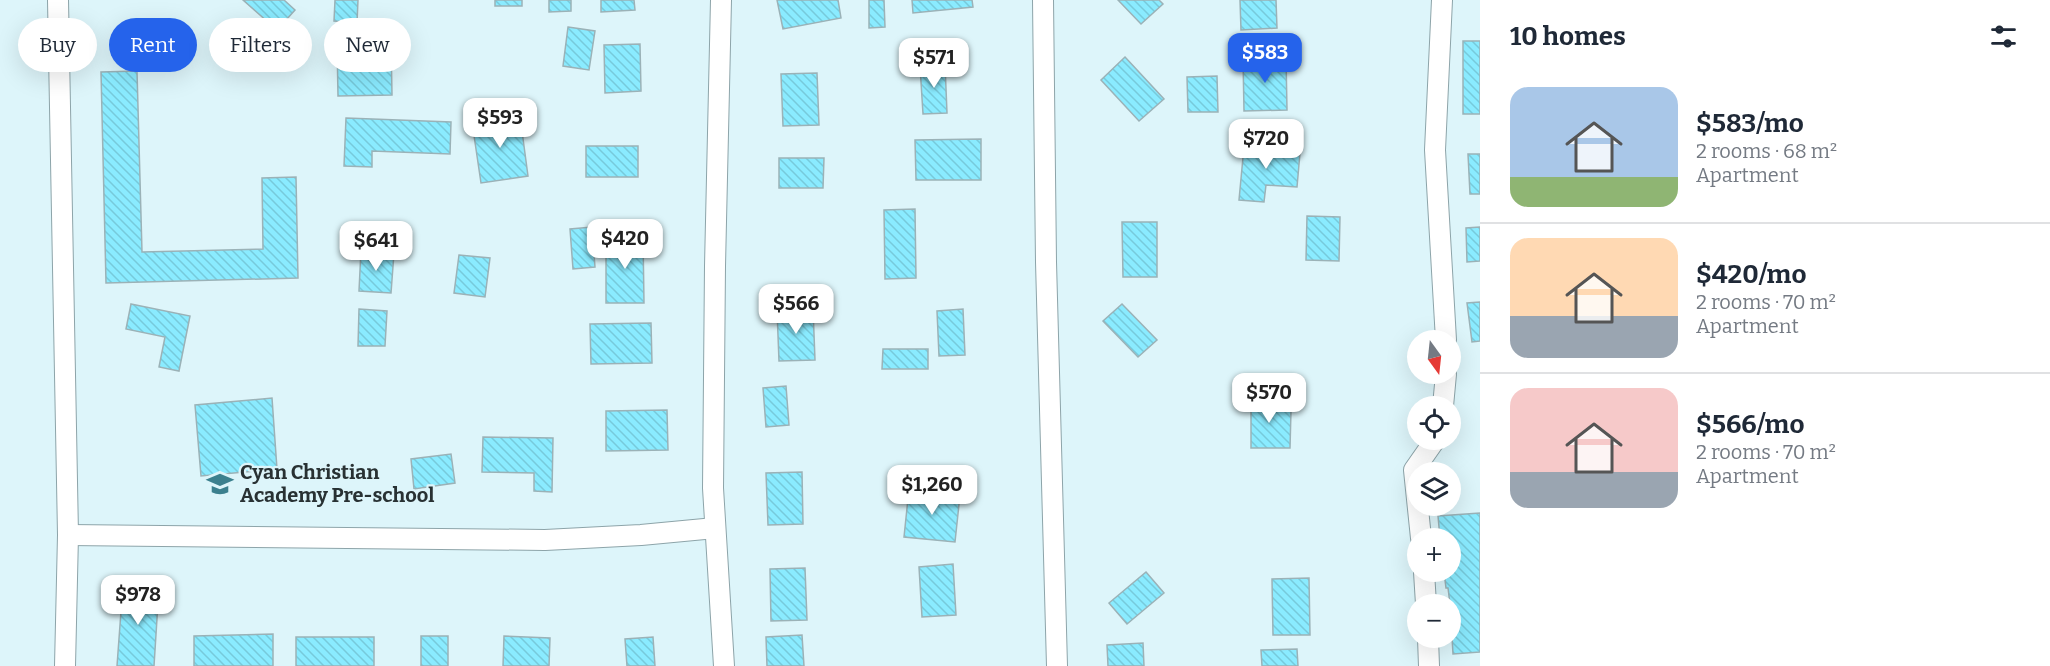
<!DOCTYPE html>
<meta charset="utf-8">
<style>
:root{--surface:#fff;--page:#f6f6f7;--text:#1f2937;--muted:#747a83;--line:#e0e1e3;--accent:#2563eb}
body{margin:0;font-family:Bitter,serif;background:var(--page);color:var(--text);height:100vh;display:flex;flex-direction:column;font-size:22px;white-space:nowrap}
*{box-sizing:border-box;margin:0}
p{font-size:20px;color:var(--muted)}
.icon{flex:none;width:33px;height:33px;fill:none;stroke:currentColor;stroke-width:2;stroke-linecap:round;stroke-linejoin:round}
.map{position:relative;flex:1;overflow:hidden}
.sheet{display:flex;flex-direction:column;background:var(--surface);width:570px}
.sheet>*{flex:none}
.hud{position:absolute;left:18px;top:18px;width:570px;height:54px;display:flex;gap:12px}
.needle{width:39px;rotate:165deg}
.controls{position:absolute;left:1407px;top:330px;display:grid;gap:12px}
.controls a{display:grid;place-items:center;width:54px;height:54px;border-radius:50%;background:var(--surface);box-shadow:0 6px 24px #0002;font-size:30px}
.price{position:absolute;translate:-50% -51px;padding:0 14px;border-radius:12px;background:#fff;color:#222;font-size:20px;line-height:39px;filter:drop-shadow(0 2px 3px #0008)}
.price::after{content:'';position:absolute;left:50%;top:36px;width:18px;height:14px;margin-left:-9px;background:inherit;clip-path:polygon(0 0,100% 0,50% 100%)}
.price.active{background:var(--accent);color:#fff}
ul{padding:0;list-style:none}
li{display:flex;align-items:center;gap:18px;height:150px;padding:0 30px}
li+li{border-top:2px solid var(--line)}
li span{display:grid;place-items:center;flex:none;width:168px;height:120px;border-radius:18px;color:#555}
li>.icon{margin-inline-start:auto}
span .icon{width:72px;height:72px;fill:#fffc;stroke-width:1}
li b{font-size:26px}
h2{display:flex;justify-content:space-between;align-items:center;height:72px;padding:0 30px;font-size:26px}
.pill{padding:0 21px;border-radius:27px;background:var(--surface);box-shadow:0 6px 24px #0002;font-size:21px;line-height:54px}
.pill.active{background:var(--accent);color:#fff}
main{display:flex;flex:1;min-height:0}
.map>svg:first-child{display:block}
.building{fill:url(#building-back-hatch);stroke:#9bb2b7;stroke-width:1.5}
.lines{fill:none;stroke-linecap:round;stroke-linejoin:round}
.street-casing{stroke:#8da4a9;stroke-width:22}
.street{stroke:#fff;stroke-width:20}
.labels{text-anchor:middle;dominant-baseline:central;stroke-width:4.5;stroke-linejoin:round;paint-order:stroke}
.poi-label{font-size:20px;font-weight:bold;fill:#283133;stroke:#ddf5fa;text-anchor:start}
</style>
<main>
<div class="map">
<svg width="1480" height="666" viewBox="0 0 1480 666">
<defs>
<pattern id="building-back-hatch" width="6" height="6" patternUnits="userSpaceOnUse" patternTransform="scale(1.5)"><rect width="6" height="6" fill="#8aebff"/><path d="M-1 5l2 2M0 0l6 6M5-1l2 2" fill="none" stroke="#77cadb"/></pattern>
</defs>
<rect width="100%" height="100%" fill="#ddf5fa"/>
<g class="building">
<polygon points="243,0 284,0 295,10 277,30"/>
<polygon points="335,0 358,0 357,23 334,21"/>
<rect x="495" y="0" width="27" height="6"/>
<polygon points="549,0 571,0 571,11 549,12"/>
<polygon points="601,0 634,0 635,10 601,12"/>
<polygon points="777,0 838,0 841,18 783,29"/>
<polygon points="869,0 884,0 885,27 869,28"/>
<polygon points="912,0 972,0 973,7 913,13"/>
<polygon points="1118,0 1159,0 1163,4 1141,24"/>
<polygon points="1240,0 1276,0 1277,28 1241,30"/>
<polygon points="568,27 595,31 589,70 563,66"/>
<polygon points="391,40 392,95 338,96 337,42"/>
<rect x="1463" y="41" width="17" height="73"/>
<polygon points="640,44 641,91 605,93 604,45"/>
<polygon points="1125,57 1164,99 1139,121 1101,80"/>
<polygon points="1286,57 1287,110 1244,111 1243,59"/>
<polygon points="945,64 947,113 923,114 920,66"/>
<polygon points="137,71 142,252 263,249 262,178 296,177 298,278 106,283 101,72"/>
<polygon points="817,73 819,125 783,126 781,74"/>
<polygon points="1217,76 1218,112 1188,112 1187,77"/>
<polygon points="520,116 528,176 481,183 472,122"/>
<polygon points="346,118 451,122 450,154 372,151 372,167 344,166"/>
<polygon points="1245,136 1261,137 1260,150 1300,153 1297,187 1266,185 1264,202 1239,200"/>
<polygon points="981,139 981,180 916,180 915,140"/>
<rect x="586" y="146" width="52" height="31"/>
<polygon points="1468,154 1480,154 1480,194 1470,194"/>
<polygon points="779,158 824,158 823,188 779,188"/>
<polygon points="915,209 916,278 885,279 884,210"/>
<polygon points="1307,216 1340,217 1339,261 1306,260"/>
<polygon points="1122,222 1157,222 1157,277 1123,277"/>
<polygon points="592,227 595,267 573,269 570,229"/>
<polygon points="1480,227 1480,261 1467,262 1466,228"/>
<polygon points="643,236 644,303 606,303 606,237"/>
<polygon points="361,250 394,253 391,293 359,291"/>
<polygon points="459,255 490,258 485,297 454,293"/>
<polygon points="1480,302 1480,341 1472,342 1467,303"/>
<polygon points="131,304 190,316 179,371 159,367 165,337 126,329"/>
<polygon points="1122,304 1157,340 1138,357 1103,321"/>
<polygon points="813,308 815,360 779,361 777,310"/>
<polygon points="359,309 387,311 385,346 358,346"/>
<polygon points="963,309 965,355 939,356 937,311"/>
<polygon points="651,323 652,363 591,364 590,324"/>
<polygon points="883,349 928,349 928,369 882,369"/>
<polygon points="786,386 789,425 766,427 763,388"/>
<polygon points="1251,396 1274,396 1274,411 1291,411 1290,448 1251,448"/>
<polygon points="272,398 277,469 201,476 195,405"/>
<polygon points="667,410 668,450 606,451 606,411"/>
<polygon points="483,437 553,438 552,492 534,491 534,473 482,472"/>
<polygon points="451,454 455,483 414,489 411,459"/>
<polygon points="802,472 803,524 768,525 766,473"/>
<polygon points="909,489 960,495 955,542 904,537"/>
<polygon points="1480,513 1480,652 1453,654 1450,604 1448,588 1446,588 1444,572 1450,572 1450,538 1440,538 1438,516"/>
<polygon points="953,564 956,615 922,617 919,567"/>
<polygon points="805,568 807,620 771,621 770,569"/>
<polygon points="1146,572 1164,593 1127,624 1109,603"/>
<polygon points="1309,578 1310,635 1273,635 1272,579"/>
<polygon points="123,584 159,587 154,666 117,666"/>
<polygon points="273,634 273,666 194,666 194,636"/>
<polygon points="802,635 804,666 767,666 766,637"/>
<rect x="421" y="636" width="27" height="30"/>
<polygon points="504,636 550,638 549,666 503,666"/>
<rect x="296" y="637" width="78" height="29"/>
<polygon points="653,637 655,666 627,666 625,639"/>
<polygon points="1143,643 1144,666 1108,666 1107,645"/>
<polygon points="1297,649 1298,666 1262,666 1261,650"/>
</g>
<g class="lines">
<g class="street-casing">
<g id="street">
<polyline points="58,0 68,535 65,666"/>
<polyline points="721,0 715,266 713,488 724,666"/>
<polyline points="1043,0 1046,262 1057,666"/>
<polyline points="1442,0 1435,150 1446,340"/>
<polyline points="1443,406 1446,374"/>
<polyline points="68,535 545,540 641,535 715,528"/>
<polyline points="1421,538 1414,470 1435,440"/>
<polyline points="1424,572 1426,604"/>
<polyline points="1428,638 1429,666"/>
</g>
</g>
<use href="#street" class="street"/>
</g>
<defs>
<g id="school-bare" transform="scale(2.07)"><path d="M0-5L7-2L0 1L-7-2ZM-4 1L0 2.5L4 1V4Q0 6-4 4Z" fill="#3b808e" stroke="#ddf5fa" stroke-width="2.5" paint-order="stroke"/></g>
</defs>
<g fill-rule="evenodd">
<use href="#school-bare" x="220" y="484"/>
</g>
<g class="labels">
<g class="poi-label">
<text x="240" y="472">Cyan Christian<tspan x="240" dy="23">Academy Pre-school</tspan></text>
</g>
</g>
</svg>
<div class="controls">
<a><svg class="needle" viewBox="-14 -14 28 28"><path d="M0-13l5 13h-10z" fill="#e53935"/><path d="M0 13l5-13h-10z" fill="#747a83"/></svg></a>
<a><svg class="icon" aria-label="locate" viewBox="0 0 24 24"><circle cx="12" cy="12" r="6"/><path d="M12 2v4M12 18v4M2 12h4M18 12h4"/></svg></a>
<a><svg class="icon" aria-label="layers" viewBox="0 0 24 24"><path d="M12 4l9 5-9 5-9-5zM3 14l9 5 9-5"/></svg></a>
<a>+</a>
<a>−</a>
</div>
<b class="price active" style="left:1265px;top:84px">$583</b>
<b class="price" style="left:934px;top:89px">$571</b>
<b class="price" style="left:500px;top:149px">$593</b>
<b class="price" style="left:1266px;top:170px">$720</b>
<b class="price" style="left:625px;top:270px">$420</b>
<b class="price" style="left:376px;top:272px">$641</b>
<b class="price" style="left:796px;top:335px">$566</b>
<b class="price" style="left:1269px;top:424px">$570</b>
<b class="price" style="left:932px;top:516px">$1,260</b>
<b class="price" style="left:138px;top:626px">$978</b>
<div class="hud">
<a class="pill">Buy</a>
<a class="pill active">Rent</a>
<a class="pill">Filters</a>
<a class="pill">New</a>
</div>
</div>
<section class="sheet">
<h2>10 homes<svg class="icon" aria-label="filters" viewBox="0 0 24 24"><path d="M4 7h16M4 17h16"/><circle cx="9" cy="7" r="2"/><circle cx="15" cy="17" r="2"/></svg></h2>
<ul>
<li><span style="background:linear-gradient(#a9c7e8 75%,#8fb573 0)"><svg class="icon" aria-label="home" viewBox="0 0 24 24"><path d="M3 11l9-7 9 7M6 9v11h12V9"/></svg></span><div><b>$583/mo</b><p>2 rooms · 68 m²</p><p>Apartment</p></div></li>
<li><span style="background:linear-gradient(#ffd9b3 65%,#9aa5b1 0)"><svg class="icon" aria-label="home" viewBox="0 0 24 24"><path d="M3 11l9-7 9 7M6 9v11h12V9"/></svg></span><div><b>$420/mo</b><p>2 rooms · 70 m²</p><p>Apartment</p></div></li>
<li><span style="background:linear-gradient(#f6c9c9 70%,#9aa5b1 0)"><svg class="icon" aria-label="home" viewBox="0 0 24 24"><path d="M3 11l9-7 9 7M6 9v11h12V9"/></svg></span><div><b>$566/mo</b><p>2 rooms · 70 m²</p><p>Apartment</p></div></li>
</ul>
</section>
</main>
